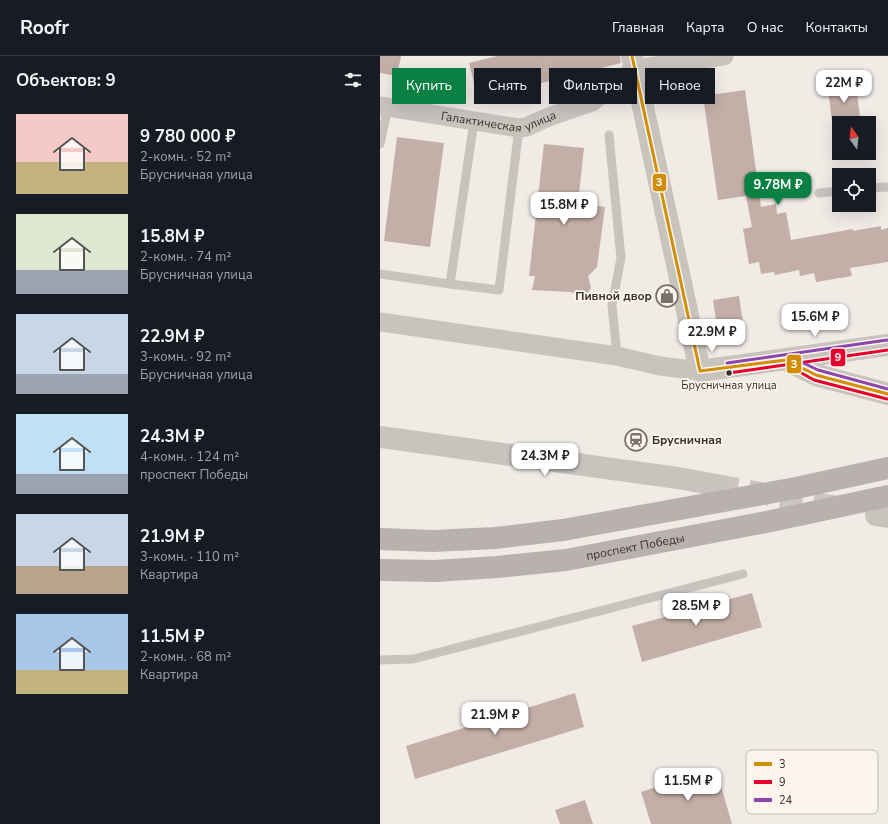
<!DOCTYPE html>
<html lang="ru">
<meta charset="utf-8">
<style>
:root{--surface:#171b24;--page:#20242c;--text:#f1f3f6;--muted:#9ea1a6;--line:#363941;--accent:#0b8043}
body{margin:0;font-family:"Nunito Sans",sans-serif;background:var(--page);color:var(--text);height:100vh;display:flex;flex-direction:column;font-size:15px;white-space:nowrap}
*{box-sizing:border-box;margin:0}
p{font-size:13px;color:var(--muted)}
.icon{flex:none;width:22px;height:22px;fill:none;stroke:currentColor;stroke-width:2;stroke-linecap:round;stroke-linejoin:round}
.map{position:relative;flex:1;overflow:hidden}
.sheet{display:flex;flex-direction:column;background:var(--surface);width:380px}
.sheet>*{flex:none}
.banner{position:absolute;left:12px;top:12px;width:380px;height:36px;display:flex;gap:8px}
.needle{width:26px;rotate:345deg}
.tools{position:absolute;left:452px;top:60px;display:grid;gap:8px}
.tools a{display:grid;place-items:center;width:44px;height:44px;border-radius:0px;background:var(--surface);box-shadow:0 4px 16px #0002;font-size:20px}
.price{position:absolute;translate:-50% -34px;padding:0 9px;border-radius:8px;background:#fff;color:#222;font-size:13px;line-height:26px;filter:drop-shadow(0 1px 2px #0008)}
.price::after{content:'';position:absolute;left:50%;top:24px;width:12px;height:9px;margin-left:-6px;background:inherit;clip-path:polygon(0 0,100% 0,50% 100%)}
.price.selected{background:var(--accent);color:#fff}
ul{padding:0;list-style:none}
li{display:flex;align-items:center;gap:12px;height:100px;padding:0 16px}
li span{display:grid;place-items:center;flex:none;width:112px;height:80px;border-radius:0px;color:#555}
li>.icon{margin-inline-start:auto}
span .icon{width:48px;height:48px;fill:#fffc;stroke-width:1}
li b{font-size:17px}
h2{display:flex;justify-content:space-between;align-items:center;height:48px;padding:0 16px;font-size:17px}
.chip{padding:0 14px;border-radius:0px;background:var(--surface);box-shadow:0 4px 16px #0002;font-size:14px;line-height:36px}
.chip.selected{background:var(--accent);color:#fff}
header{display:flex;align-items:center;gap:24px;box-sizing:border-box;height:56px;padding:0 20px;background:var(--surface);border-bottom:1px solid var(--line)}
header strong{font-size:19px}
nav{display:flex;gap:22px;margin-inline-start:auto;font-size:14px}
main{display:flex;flex:1;min-height:0}
.map>svg:first-child{display:block}
.building{fill:#c3afa7}
.lines{fill:none;stroke-linecap:round;stroke-linejoin:round}
.tertiary-tunnel{stroke:#ccc6c0;stroke-width:22;stroke-dasharray:22 11;stroke-linecap:butt}
.service{stroke:#c9c3be;stroke-width:9}
.minor{stroke:#c9c3be;stroke-width:19}
.tertiary{stroke:#c9c3be;stroke-width:22}
.primary{stroke:#b8b1ad;stroke-width:22}
.bus-1-casing{stroke:#fbf5ee;stroke-width:6}
.bus-2-casing{stroke:#fbf5ee;stroke-width:6}
.bus-3-casing{stroke:#fbf5ee;stroke-width:6}
.bus-1{stroke:#d18e09;stroke-width:3}
.bus-2{stroke:#e4002b;stroke-width:3}
.bus-3{stroke:#8e44ad;stroke-width:3}
.bus-dot{fill:#3b302b;stroke:#fbf5ee;stroke-width:1.5}
.labels{text-anchor:middle;dominant-baseline:central;stroke-width:3.5;stroke-linejoin:round;paint-order:stroke}
.bus-label{font-size:11px;fill:#3b302b;stroke:#fbf5ee}
.street-label{font-size:12px;fill:#3b302b;stroke:#fbf5ee}
.poi-label{font-size:12px;font-weight:bold;fill:#3b302b;stroke:#fbf5ee;text-anchor:end}
.key{fill:#fbf5ee;stroke:#c1bab4;stroke-width:1}
.key-label{font-size:11px;fill:#3b302b}
.line-badge{stroke:#fbf5ee;stroke-width:1.5}
.badge-label{font-size:11px;text-anchor:middle;font-weight:bold;fill:#fff}
</style>
<header>
<strong>Roofr</strong>
<nav><a>Главная</a><a>Карта</a><a>О нас</a><a>Контакты</a></nav>
</header>
<main>
<section class="sheet">
<h2>Объектов: 9<svg class="icon" aria-label="filters" viewBox="0 0 24 24"><path d="M4 7h16M4 17h16"/><circle cx="9" cy="7" r="2"/><circle cx="15" cy="17" r="2"/></svg></h2>
<ul>
<li><span style="background:linear-gradient(#f6c9c9 60%,#c2b280 0)"><svg class="icon" aria-label="home" viewBox="0 0 24 24"><path d="M3 11l9-7 9 7M6 9v11h12V9"/></svg></span><div><b>9 780 000 ₽</b><p>2-комн. · 52 m²</p><p>Брусничная улица</p></div></li>
<li><span style="background:linear-gradient(#dfe7d0 70%,#9aa5b1 0)"><svg class="icon" aria-label="home" viewBox="0 0 24 24"><path d="M3 11l9-7 9 7M6 9v11h12V9"/></svg></span><div><b>15.8M ₽</b><p>2-комн. · 74 m²</p><p>Брусничная улица</p></div></li>
<li><span style="background:linear-gradient(#c9d6e8 75%,#9aa5b1 0)"><svg class="icon" aria-label="home" viewBox="0 0 24 24"><path d="M3 11l9-7 9 7M6 9v11h12V9"/></svg></span><div><b>22.9M ₽</b><p>3-комн. · 92 m²</p><p>Брусничная улица</p></div></li>
<li><span style="background:linear-gradient(#bfe0f5 75%,#9aa5b1 0)"><svg class="icon" aria-label="home" viewBox="0 0 24 24"><path d="M3 11l9-7 9 7M6 9v11h12V9"/></svg></span><div><b>24.3M ₽</b><p>4-комн. · 124 m²</p><p>проспект Победы</p></div></li>
<li><span style="background:linear-gradient(#c9d6e8 65%,#b9a48a 0)"><svg class="icon" aria-label="home" viewBox="0 0 24 24"><path d="M3 11l9-7 9 7M6 9v11h12V9"/></svg></span><div><b>21.9M ₽</b><p>3-комн. · 110 m²</p><p>Квартира</p></div></li>
<li><span style="background:linear-gradient(#a9c7e8 70%,#c2b280 0)"><svg class="icon" aria-label="home" viewBox="0 0 24 24"><path d="M3 11l9-7 9 7M6 9v11h12V9"/></svg></span><div><b>11.5M ₽</b><p>2-комн. · 68 m²</p><p>Квартира</p></div></li>
</ul>
</section>
<div class="map">
<svg width="508" height="768" viewBox="0 0 508 768">
<rect width="100%" height="100%" fill="#f0ebe5"/>
<g class="building">
<polygon points="0,0 21,0 17,20 0,17"/>
<polygon points="117,0 240,0 241,7 98,43 89,7"/>
<polygon points="476,30 480,61 452,65 448,34"/>
<polygon points="365,34 381,151 396,148 397,158 406,156 411,184 473,173 473,175 501,170 501,174 508,172 508,206 470,212 472,220 436,226 434,217 420,220 419,214 395,219 394,216 381,218 379,206 369,208 363,173 372,171 366,140 338,144 323,40"/>
<polygon points="17,81 64,87 50,191 4,185"/>
<polygon points="164,88 204,92 198,147 225,151 217,211 208,220 211,232 205,241 191,236 152,234 155,220 149,220"/>
<polygon points="359,240 363,267 337,271 333,244"/>
<polygon points="372,537 382,571 262,606 252,570"/>
<polygon points="195,637 204,671 35,723 26,690"/>
<polygon points="336,713 352,768 271,768 261,736 294,725"/>
<polygon points="205,744 213,768 180,768 175,754"/>
</g>
<g class="lines">
<polyline class="tertiary-tunnel" points="336,429 457,451"/>
<g class="service">
<polyline points="229,79 241,202 232,249 237,300"/>
<polyline points="0,88 8,51"/>
<polyline points="489,132 508,131"/>
<polyline points="439,137 459,135"/>
<polyline points="0,218 70,228 94,65"/>
<polyline points="70,228 119,234 139,72"/>
<polyline points="0,604 33,603 363,518"/>
</g>
<g class="minor">
<path id="s1" d="M0,50L139,72L146,71L171,60L212,46L255,13L344,0"/>
<polyline points="0,266 237,300 280,310 320,315"/>
</g>
<g class="tertiary">
<polyline points="252,0 320,315 508,289"/>
<polyline points="406,304 436,319 508,338"/>
<polyline points="0,381 298,422 336,429"/>
<polyline points="496,459 508,461"/>
</g>
<g class="primary">
<polyline points="0,483 53,485 115,482 183,474 416,432 508,412"/>
<path id="s2" d="M0,514L55,515L117,511L186,504L391,465L508,440"/>
</g>
<g class="bus-1-casing">
<polyline id="bus-1" points="252,0 320,315 406,304 436,319 508,338"/>
</g>
<g class="bus-2-casing">
<g id="bus-2">
<polyline points="409,310 434,324 507,343"/>
<polyline points="349,317 508,294"/>
</g>
</g>
<g class="bus-3-casing">
<g id="bus-3">
<polyline points="413,302 438,314 508,333"/>
<polyline points="347,307 507,284"/>
</g>
</g>
<use href="#bus-1" class="bus-1"/>
<use href="#bus-2" class="bus-2"/>
<use href="#bus-3" class="bus-3"/>
</g>
<defs>
<g id="shop-ring" transform="scale(1.15)"><circle r="9.5" fill="#fbf5ee" stroke="#7a716c" stroke-width="1.5"/><path d="M-5-2.5h2.3a2.7 3.5 0 0 1 5.4 0H5L5.5 6h-11ZM-1.5-2.5h3a1.5 2.3 0 0 0-3 0Z" fill="#7a716c"/></g>
<g id="station-ring" transform="scale(1.15)"><circle r="9.5" fill="#fbf5ee" stroke="#7a716c" stroke-width="1.5"/><path d="M-3-6H3Q5-6 5-4V2Q5 4 3 4L4.5 6H3L1.5 4h-3L-3 6H-4.5L-3 4Q-5 4-5 2V-4Q-5-6-3-6ZM-3.5-4v3h7v-3ZM-3.5 1v1.5H-2V1ZM2 1v1.5H3.5V1Z" fill="#7a716c"/></g>
</defs>
<g fill-rule="evenodd">
<use href="#shop-ring" x="287" y="240"/>
<use href="#station-ring" x="256" y="384"/>
</g>
<circle class="bus-dot" cx="349" cy="317" r="3.5"/>
<g class="labels">
<g class="bus-label">
<text x="349" y="329">Брусничная улица</text>
</g>
<g class="street-label">
<text stroke="none"><textPath href="#s1" startOffset="121">Галактическая улица</textPath></text>
<text stroke="none"><textPath href="#s2" startOffset="257">проспект Победы</textPath></text>
</g>
<g class="poi-label">
<text x="272" y="240">Пивной двор</text>
<text x="272" y="384" text-anchor="start">Брусничная</text>
</g>
</g>
<rect x="366" y="694" width="132" height="64" rx="6" class="key"/>
<rect x="374" y="706" width="18" height="4" fill="#d18e09"/>
<rect x="374" y="724" width="18" height="4" fill="#e4002b"/>
<rect x="374" y="742" width="18" height="4" fill="#8e44ad"/>
<g class="key-label">
<text x="399" y="712">3</text>
<text x="399" y="730">9</text>
<text x="399" y="748">24</text>
</g>
<g class="line-badge">
<rect x="272" y="117" width="15" height="19" rx="4" fill="#d18e09"/>
<rect x="450" y="292" width="16" height="19" rx="4" fill="#e4002b"/>
<rect x="406" y="298" width="16" height="20" rx="4" fill="#d18e09"/>
</g>
<g class="badge-label">
<text x="279" y="130">3</text>
<text x="458" y="305">9</text>
<text x="414" y="312">3</text>
</g>
</svg>
<div class="tools">
<a><svg class="needle" viewBox="-14 -14 28 28"><path d="M0-13l5 13h-10z" fill="#e53935"/><path d="M0 13l5-13h-10z" fill="#9ea1a6"/></svg></a>
<a><svg class="icon" aria-label="locate" viewBox="0 0 24 24"><circle cx="12" cy="12" r="6"/><path d="M12 2v4M12 18v4M2 12h4M18 12h4"/></svg></a>
</div>
<b class="price" style="left:464px;top:48px">22M ₽</b>
<b class="price selected" style="left:398px;top:150px">9.78M ₽</b>
<b class="price" style="left:184px;top:170px">15.8M ₽</b>
<b class="price" style="left:435px;top:282px">15.6M ₽</b>
<b class="price" style="left:332px;top:297px">22.9M ₽</b>
<b class="price" style="left:165px;top:421px">24.3M ₽</b>
<b class="price" style="left:316px;top:571px">28.5M ₽</b>
<b class="price" style="left:115px;top:680px">21.9M ₽</b>
<b class="price" style="left:308px;top:746px">11.5M ₽</b>
<div class="banner">
<a class="chip selected">Купить</a>
<a class="chip">Снять</a>
<a class="chip">Фильтры</a>
<a class="chip">Новое</a>
</div>
</div>
</main>
